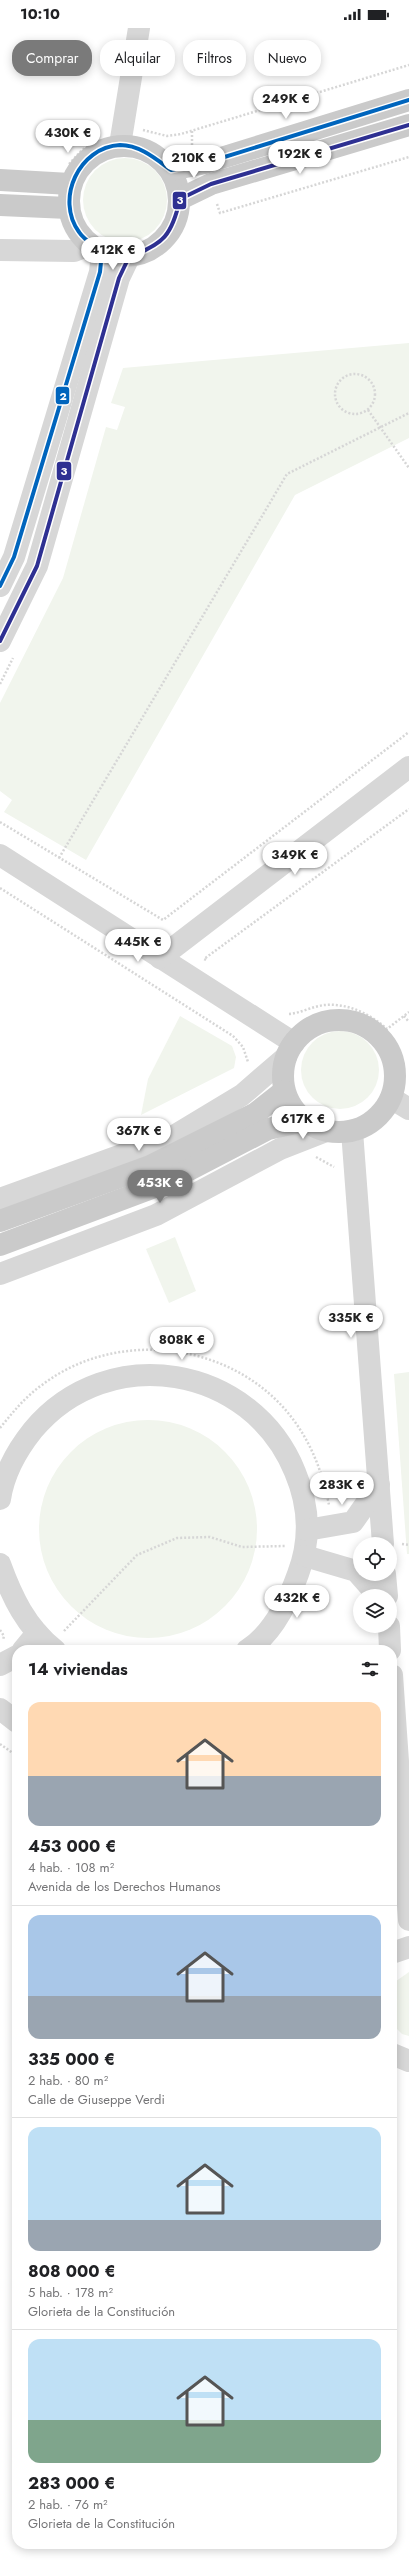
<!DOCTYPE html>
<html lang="es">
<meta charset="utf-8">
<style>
:root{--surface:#fff;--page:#f2f2f2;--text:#202124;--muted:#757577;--line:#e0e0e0;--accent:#7a7a7a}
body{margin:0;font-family:Jost,sans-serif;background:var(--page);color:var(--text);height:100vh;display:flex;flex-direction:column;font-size:15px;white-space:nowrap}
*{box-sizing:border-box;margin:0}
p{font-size:13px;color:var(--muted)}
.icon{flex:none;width:22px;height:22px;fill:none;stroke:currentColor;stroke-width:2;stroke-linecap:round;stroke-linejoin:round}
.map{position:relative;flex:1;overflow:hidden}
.drawer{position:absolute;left:12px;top:1617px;width:385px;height:904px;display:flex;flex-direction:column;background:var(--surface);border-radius:16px;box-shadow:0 2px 10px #0003}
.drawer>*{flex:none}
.guide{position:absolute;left:12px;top:12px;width:385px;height:36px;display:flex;gap:8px}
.fabs{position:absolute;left:353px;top:1509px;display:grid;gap:8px}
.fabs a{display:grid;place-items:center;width:44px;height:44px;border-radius:50%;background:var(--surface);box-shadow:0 2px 10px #0003;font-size:20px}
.price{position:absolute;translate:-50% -34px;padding:0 9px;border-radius:14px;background:#fff;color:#222;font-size:13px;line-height:26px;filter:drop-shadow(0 1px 2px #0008)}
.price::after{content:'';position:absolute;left:50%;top:24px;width:12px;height:9px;margin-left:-6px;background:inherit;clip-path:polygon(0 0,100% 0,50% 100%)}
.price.on{background:var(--accent);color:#fff}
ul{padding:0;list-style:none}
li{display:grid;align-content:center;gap:8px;height:212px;padding:0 16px}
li+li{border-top:1px solid var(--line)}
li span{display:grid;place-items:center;height:124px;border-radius:12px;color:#555}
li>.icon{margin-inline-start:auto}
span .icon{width:72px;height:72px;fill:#fffc;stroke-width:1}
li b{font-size:17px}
h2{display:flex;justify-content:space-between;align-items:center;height:48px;padding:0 16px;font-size:17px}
.pill{padding:0 14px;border-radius:16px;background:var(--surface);box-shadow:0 2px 10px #0003;font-size:14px;line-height:36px}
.pill.on{background:var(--accent);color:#fff}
.status{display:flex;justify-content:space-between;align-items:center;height:28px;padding:0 20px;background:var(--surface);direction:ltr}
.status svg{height:11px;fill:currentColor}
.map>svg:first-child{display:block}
.green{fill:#f1f5ed}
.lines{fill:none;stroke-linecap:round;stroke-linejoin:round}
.path{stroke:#d6d6d6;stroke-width:2.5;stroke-dasharray:2 2;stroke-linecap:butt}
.minor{stroke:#d7d7d7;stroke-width:22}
.major{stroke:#cacaca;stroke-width:22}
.bus-1-casing{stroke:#fff;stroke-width:7}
.bus-2-casing{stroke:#fff;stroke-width:7}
.bus-1{stroke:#0065bd;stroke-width:4}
.bus-2{stroke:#2e3092;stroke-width:4}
.line-badge{stroke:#fff;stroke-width:1.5}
.badge-label{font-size:11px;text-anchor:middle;font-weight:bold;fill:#fff}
</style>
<div class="status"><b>10:10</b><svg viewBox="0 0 49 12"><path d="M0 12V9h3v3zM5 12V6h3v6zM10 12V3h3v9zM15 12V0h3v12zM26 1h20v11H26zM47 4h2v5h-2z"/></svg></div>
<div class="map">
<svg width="409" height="2533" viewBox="0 0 409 2533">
<rect width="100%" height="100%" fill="#fff"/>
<g class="green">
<circle cx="125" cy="172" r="42"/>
<polygon points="409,315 409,410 295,467 86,832 4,784 12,772 0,763 0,675 63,550 106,399 117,402 125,379 111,375 123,340"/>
<polygon points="180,988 232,1018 236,1029 234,1040 141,1087 148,1051"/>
<circle cx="340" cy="1042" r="39"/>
<polygon points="175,1209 196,1263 169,1275 146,1221"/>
<polygon points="409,1344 409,1526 407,1526 394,1346"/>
<circle cx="148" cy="1501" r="109"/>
<polygon points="409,1944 409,2008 402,2006 392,1996 392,1956"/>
</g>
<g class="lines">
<g class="path">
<polyline points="143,102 167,108 181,106 409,37"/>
<polyline points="192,103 192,117"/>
<polyline points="69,136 82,122 100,112"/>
<polyline points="217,176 220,185 409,129"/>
<path d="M149,231C168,223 180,209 186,190"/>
<circle cx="355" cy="366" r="20"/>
<polyline points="368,382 409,440"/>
<polyline points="0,656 13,630"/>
<polyline points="0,794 163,892 409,704"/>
<polyline points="59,830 287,446 409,385"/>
<polyline points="0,860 233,1008 243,1019 248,1034"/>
<polyline points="206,932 204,931 409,781"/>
<path d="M289,986C301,985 313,978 325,977C348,975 370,986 387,1001L409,984"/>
<polyline points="404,988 409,994"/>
<polyline points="316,1129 334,1139"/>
<path d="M0,1400C13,1384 25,1369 42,1357C119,1298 239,1315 295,1394C313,1419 323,1447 329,1477"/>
<polyline points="402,1516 409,1517"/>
<polyline points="0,1602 4,1608 3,1612"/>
<polyline points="64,1603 137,1527 177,1510 210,1509 242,1519 286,1518"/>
<polyline points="0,1716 17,1728"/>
</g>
<g class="minor">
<polyline points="120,117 139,0"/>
<polyline points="0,222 74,223 89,217"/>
<polyline points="0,558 14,529 100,244 102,224"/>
<polyline points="0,613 37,538 119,250 129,229"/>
<polyline points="0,827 294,1015"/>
<polyline points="160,930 409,739"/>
<polyline points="391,1070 409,1081"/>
<polyline points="352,1103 383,1516"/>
<polyline points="0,1171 174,1108 242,1067 286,1029"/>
<polyline points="0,1246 156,1187 280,1121 326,1103"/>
<path d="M0,1471C4,1445 17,1422 33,1402C108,1312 252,1337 295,1444C309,1477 311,1512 298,1546C288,1574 273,1606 247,1622"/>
<polyline points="307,1502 353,1494 379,1457"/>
<polyline points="305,1528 356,1543 378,1568"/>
<path d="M0,1536C12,1569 26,1599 55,1622"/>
<polyline points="385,1546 387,1568"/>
<polyline points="389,1598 390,1622"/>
<polyline points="23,1622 37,1605"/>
<polyline points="0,1637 17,1628"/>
<polyline points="392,1647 409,1892"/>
<polyline points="0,1681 17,1694"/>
<polyline points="392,1925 409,1919"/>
<polyline points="392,2026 409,2033"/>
</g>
<g class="major">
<circle cx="124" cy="173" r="55"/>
<polyline points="171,142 205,135 409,72"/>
<polyline points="0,152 70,156"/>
<polyline points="180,171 211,156 409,97"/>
<polyline points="0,177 68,180"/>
<circle cx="339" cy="1048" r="56"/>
<polyline points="0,1193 150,1138 256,1085 284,1063"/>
<polyline points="0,1217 160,1157 268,1101 304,1093"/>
</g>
<g class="bus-1-casing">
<path id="bus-1" d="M0,558L14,529L100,244L102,224C95,218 84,212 79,204C55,171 79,119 120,117C140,117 156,131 171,142L205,135L409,72"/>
</g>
<g class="bus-2-casing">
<path id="bus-2" d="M0,613L37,538L119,250L129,229C164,216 172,207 180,171L211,156L409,97"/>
</g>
<use href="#bus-1" class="bus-1"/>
<use href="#bus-2" class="bus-2"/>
</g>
<g class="line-badge">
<rect x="172" y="163" width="15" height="19" rx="4" fill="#2e3092"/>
<rect x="55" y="358" width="15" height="19" rx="4" fill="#0065bd"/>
<rect x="56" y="433" width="16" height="20" rx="4" fill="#2e3092"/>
</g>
<g class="badge-label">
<text x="180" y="176">3</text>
<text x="63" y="372">2</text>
<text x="64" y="447">3</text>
</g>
</svg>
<div class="fabs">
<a><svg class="icon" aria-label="locate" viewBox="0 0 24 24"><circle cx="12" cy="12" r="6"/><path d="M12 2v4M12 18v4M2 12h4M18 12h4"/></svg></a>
<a><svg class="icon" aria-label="layers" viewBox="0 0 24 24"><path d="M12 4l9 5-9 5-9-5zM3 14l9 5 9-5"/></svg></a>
</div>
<b class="price" style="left:286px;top:92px">249K €</b>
<b class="price" style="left:68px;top:126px">430K €</b>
<b class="price" style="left:300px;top:147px">192K €</b>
<b class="price" style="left:194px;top:151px">210K €</b>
<b class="price" style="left:113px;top:243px">412K €</b>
<b class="price" style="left:295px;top:848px">349K €</b>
<b class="price" style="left:138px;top:935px">445K €</b>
<b class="price" style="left:303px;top:1112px">617K €</b>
<b class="price" style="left:139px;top:1124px">367K €</b>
<b class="price on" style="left:160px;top:1176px">453K €</b>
<b class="price" style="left:351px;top:1311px">335K €</b>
<b class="price" style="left:182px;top:1333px">808K €</b>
<b class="price" style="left:342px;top:1478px">283K €</b>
<b class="price" style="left:297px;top:1591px">432K €</b>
<div class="guide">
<a class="pill on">Comprar</a>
<a class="pill">Alquilar</a>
<a class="pill">Filtros</a>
<a class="pill">Nuevo</a>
</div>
<section class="drawer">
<h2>14 viviendas<svg class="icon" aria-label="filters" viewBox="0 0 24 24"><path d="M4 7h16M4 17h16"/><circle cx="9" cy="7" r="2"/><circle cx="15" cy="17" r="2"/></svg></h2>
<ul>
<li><span style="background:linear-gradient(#ffd9b3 60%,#9aa5b1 0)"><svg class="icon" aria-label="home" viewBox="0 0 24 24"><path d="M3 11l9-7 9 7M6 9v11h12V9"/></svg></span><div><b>453 000 €</b><p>4 hab. · 108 m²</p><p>Avenida de los Derechos Humanos</p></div></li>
<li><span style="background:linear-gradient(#a9c7e8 65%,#9aa5b1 0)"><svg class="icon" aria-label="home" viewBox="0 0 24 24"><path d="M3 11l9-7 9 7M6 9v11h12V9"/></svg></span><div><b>335 000 €</b><p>2 hab. · 80 m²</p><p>Calle de Giuseppe Verdi</p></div></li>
<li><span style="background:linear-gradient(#bfe0f5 75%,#9aa5b1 0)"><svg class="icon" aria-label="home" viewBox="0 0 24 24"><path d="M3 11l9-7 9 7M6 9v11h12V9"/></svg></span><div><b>808 000 €</b><p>5 hab. · 178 m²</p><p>Glorieta de la Constitución</p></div></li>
<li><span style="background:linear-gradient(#bfe0f5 65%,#7fa58c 0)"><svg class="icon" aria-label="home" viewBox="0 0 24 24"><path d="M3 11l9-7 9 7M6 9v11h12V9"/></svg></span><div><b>283 000 €</b><p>2 hab. · 76 m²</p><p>Glorieta de la Constitución</p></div></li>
</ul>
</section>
</div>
